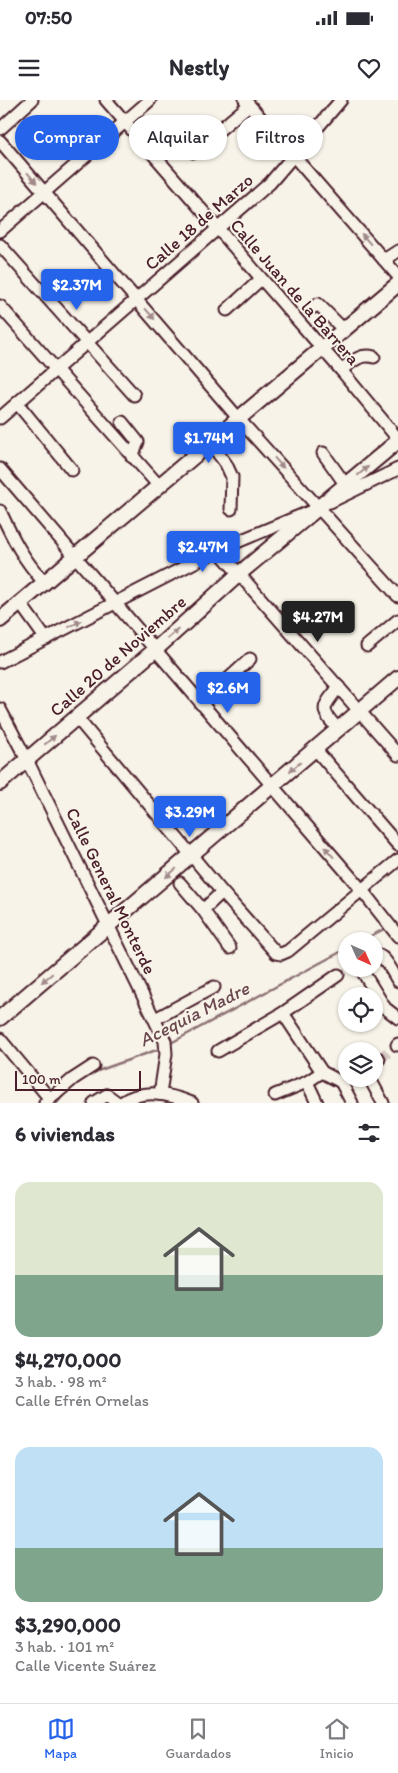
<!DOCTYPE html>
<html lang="es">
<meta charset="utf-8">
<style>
:root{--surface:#fff;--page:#f2f2f3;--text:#2b2b33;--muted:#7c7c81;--line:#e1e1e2;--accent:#2563eb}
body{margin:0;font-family:Itim,sans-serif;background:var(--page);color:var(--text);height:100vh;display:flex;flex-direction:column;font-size:19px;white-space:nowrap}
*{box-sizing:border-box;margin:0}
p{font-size:16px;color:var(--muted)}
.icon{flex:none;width:28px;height:28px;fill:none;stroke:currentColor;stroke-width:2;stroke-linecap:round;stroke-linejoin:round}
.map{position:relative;height:1003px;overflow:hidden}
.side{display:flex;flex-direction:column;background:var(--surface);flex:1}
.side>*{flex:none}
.hud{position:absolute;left:15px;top:15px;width:369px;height:45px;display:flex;gap:10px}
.needle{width:32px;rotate:135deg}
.fabs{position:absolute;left:338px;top:832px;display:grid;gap:10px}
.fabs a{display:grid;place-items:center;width:45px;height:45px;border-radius:50%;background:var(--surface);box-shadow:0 1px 4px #0004;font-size:25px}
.scale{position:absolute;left:15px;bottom:12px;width:126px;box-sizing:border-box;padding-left:5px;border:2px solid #4a1f2b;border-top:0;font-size:14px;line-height:18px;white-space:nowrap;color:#4a1f2b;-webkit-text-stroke:4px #f7f3e8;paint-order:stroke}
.price{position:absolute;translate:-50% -42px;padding:0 11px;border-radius:5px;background:var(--accent);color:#fff;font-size:16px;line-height:32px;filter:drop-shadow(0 1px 2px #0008)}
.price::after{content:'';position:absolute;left:50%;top:30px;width:15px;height:11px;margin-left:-8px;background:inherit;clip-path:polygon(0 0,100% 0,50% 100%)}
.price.current{background:#222;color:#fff}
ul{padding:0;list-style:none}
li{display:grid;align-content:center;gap:10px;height:265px;padding:0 15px}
li span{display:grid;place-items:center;height:155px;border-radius:15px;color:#555}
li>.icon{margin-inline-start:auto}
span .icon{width:90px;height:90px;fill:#fffc;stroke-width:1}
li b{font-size:21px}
h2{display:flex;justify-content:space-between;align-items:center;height:60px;padding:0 15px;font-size:21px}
.chip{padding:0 18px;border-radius:22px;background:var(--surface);box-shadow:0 1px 4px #0004;font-size:18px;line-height:45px}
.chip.current{background:var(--accent);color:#fff}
.status{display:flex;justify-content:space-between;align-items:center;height:35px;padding:0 25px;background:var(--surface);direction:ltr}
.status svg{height:14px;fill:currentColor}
header{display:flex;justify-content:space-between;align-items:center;height:65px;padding:0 15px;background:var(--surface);font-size:22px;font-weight:700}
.menu{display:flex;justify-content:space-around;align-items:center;height:70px;border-top:1px solid var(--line);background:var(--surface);font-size:14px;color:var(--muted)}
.menu a{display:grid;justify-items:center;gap:2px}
.menu .current{color:var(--accent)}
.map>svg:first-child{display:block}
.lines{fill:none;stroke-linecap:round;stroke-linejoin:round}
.stream{stroke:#8e7275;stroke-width:2.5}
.minor-tunnel{stroke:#d4c9c2;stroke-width:11;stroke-dasharray:11 5.5;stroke-linecap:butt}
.minor-casing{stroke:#4a1f2b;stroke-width:15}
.major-casing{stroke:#4a1f2b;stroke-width:18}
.minor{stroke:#f7f3e8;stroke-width:11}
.major{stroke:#f7f3e8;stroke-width:14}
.oneway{fill:#a0898a}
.labels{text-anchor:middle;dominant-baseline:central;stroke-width:4;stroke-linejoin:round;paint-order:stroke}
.street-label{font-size:18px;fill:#4a1f2b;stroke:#f7f3e8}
.water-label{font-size:19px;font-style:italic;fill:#6c4950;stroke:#f7f3e8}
</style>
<div class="status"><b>07:50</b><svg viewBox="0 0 49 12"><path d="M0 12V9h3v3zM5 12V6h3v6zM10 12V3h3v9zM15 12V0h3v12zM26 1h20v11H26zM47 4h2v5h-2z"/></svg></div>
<header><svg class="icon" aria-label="menu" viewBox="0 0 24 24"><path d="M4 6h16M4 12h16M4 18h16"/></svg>Nestly<svg class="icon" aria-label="heart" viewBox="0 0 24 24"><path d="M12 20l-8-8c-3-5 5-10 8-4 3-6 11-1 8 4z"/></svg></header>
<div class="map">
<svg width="398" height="1003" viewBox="0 0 398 1003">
<rect width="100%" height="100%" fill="#f7f3e8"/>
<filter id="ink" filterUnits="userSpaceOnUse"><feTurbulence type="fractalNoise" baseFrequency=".02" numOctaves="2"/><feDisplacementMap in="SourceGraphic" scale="10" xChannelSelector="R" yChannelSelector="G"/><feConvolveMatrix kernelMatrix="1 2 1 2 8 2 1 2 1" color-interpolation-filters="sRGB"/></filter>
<g filter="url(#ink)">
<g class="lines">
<g class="stream">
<polyline points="361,841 388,827"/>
<polyline points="169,944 346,849"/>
<polyline points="92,973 162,948"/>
<polyline points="57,1003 66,992"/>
</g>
<polyline class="minor-tunnel" points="379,959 397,945"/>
<g class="minor-casing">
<g id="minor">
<polyline points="106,0 341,270 398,339"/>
<polyline points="245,0 398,176"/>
<polyline points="0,29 32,0"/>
<polyline points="0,41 245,326 398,496"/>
<polyline points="193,52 249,5"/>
<polyline points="0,131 150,0"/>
<polyline points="0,145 134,295"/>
<polyline points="384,160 398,151"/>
<polyline points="0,206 160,387"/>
<polyline points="314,207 318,204 344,230"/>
<polyline points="227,210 261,179"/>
<path d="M341,270C352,262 360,253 374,257"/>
<polyline points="17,303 72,370"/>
<polyline points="0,318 270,83 341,0"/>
<polyline points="122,322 138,342 132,357"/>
<polyline points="211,344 226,364 232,377 231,409"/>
<polyline points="323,353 350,391"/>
<polyline points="0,369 361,789 398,836"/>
<polyline points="330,402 398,369"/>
<path d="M0,411C13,439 23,459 44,482"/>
<polyline points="218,450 398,655"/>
<polyline points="20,503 46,539"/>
<polyline points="367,546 398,520"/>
<polyline points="0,562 218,450 309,412"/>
<polyline points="201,604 250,559"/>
<polyline points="0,609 27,660 165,941 166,954 160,994"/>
<polyline points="77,618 222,792 276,853 281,854 288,851 398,760"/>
<path d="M339,630C319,609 322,608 339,587"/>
<polyline points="316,650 398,745"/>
<polyline points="180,783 203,810"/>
<polyline points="222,792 203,810 230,848"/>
<path d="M374,854C385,854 392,872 398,881"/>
<polyline points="361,869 385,908 398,918"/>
<polyline points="283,913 322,972 341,982 346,979"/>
<polyline points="155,919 214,887"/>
<polyline points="0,939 50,999"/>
<polyline points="397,945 398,944"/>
<polyline points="218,951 283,913 338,875"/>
<polyline points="374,963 379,959"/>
<polyline points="370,979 383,1003"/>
<polyline points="307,982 317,1003"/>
<polyline points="341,982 352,1003"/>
<polyline points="275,995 307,982 322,972"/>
<polyline points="45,1003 73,979 93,966"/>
<polyline points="94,1003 107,995 118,1003"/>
<path d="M121,1003C143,988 169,994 192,1003"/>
</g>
</g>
<g class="major-casing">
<g id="major">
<polyline points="0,520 398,184"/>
<polyline points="0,683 156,549 240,473 398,341"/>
<polyline points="0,918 398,578"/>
</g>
</g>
<use href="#minor" class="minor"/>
<use href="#major" class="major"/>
</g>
<defs><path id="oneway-solid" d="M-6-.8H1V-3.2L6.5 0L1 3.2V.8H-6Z" transform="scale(1.25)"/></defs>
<g class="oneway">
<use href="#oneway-solid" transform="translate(32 78) rotate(48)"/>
<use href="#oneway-solid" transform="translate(366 139) rotate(-131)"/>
<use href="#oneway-solid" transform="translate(150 214) rotate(49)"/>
<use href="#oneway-solid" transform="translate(279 363) rotate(48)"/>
<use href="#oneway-solid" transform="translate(363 371) rotate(-40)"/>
<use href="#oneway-solid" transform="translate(75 524) rotate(-27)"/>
<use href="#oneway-solid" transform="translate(173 534) rotate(-42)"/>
<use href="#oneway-solid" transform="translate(50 640) rotate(-40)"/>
<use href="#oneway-solid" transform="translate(295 667) rotate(140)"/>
<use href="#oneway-solid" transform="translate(329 752) rotate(-131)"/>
<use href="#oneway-solid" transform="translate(171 773) rotate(140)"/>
<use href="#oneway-solid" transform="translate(47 878) rotate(140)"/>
</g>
</g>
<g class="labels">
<g class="street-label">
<text transform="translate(199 122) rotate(-41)">Calle 18 de Marzo</text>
<text transform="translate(295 192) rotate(49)">Calle Juan de la Barrera</text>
<text transform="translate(118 556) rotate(-41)">Calle 20 de Noviembre</text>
<text transform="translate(111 791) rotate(64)">Calle General Monterde</text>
</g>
<g class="water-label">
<text transform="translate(194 914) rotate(-27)">Acequia Madre</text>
</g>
</g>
</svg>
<div class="fabs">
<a><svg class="needle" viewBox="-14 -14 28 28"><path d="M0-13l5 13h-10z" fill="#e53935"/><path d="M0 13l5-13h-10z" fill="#7c7c81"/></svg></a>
<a><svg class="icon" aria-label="locate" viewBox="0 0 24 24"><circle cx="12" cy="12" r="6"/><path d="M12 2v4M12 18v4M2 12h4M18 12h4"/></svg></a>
<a><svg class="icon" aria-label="layers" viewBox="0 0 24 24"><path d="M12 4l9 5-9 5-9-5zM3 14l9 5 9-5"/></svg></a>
</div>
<div class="scale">100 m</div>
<b class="price" style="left:77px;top:211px">$2.37M</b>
<b class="price" style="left:209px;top:364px">$1.74M</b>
<b class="price" style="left:203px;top:473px">$2.47M</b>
<b class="price current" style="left:318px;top:543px">$4.27M</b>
<b class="price" style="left:228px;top:614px">$2.6M</b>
<b class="price" style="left:190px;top:738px">$3.29M</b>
<div class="hud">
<a class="chip current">Comprar</a>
<a class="chip">Alquilar</a>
<a class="chip">Filtros</a>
</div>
</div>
<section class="side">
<h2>6 viviendas<svg class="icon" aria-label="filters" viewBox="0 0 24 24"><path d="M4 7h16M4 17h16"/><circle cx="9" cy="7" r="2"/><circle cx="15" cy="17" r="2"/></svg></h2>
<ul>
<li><span style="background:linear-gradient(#dfe7d0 60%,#7fa58c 0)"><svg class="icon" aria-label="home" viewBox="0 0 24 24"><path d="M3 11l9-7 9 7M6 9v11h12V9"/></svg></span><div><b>$4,270,000</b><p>3 hab. · 98 m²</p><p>Calle Efrén Ornelas</p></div></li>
<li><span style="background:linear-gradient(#bfe0f5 65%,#7fa58c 0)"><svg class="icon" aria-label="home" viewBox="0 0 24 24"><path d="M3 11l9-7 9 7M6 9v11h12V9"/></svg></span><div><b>$3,290,000</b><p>3 hab. · 101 m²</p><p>Calle Vicente Suárez</p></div></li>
</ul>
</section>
<nav class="menu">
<a class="current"><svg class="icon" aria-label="map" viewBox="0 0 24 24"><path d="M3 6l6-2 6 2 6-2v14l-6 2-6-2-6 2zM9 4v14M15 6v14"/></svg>Mapa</a>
<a><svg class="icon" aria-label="saved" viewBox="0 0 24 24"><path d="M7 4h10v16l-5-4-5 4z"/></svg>Guardados</a>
<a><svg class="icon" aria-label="home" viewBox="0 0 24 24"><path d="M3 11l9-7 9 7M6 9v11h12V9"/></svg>Inicio</a>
</nav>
